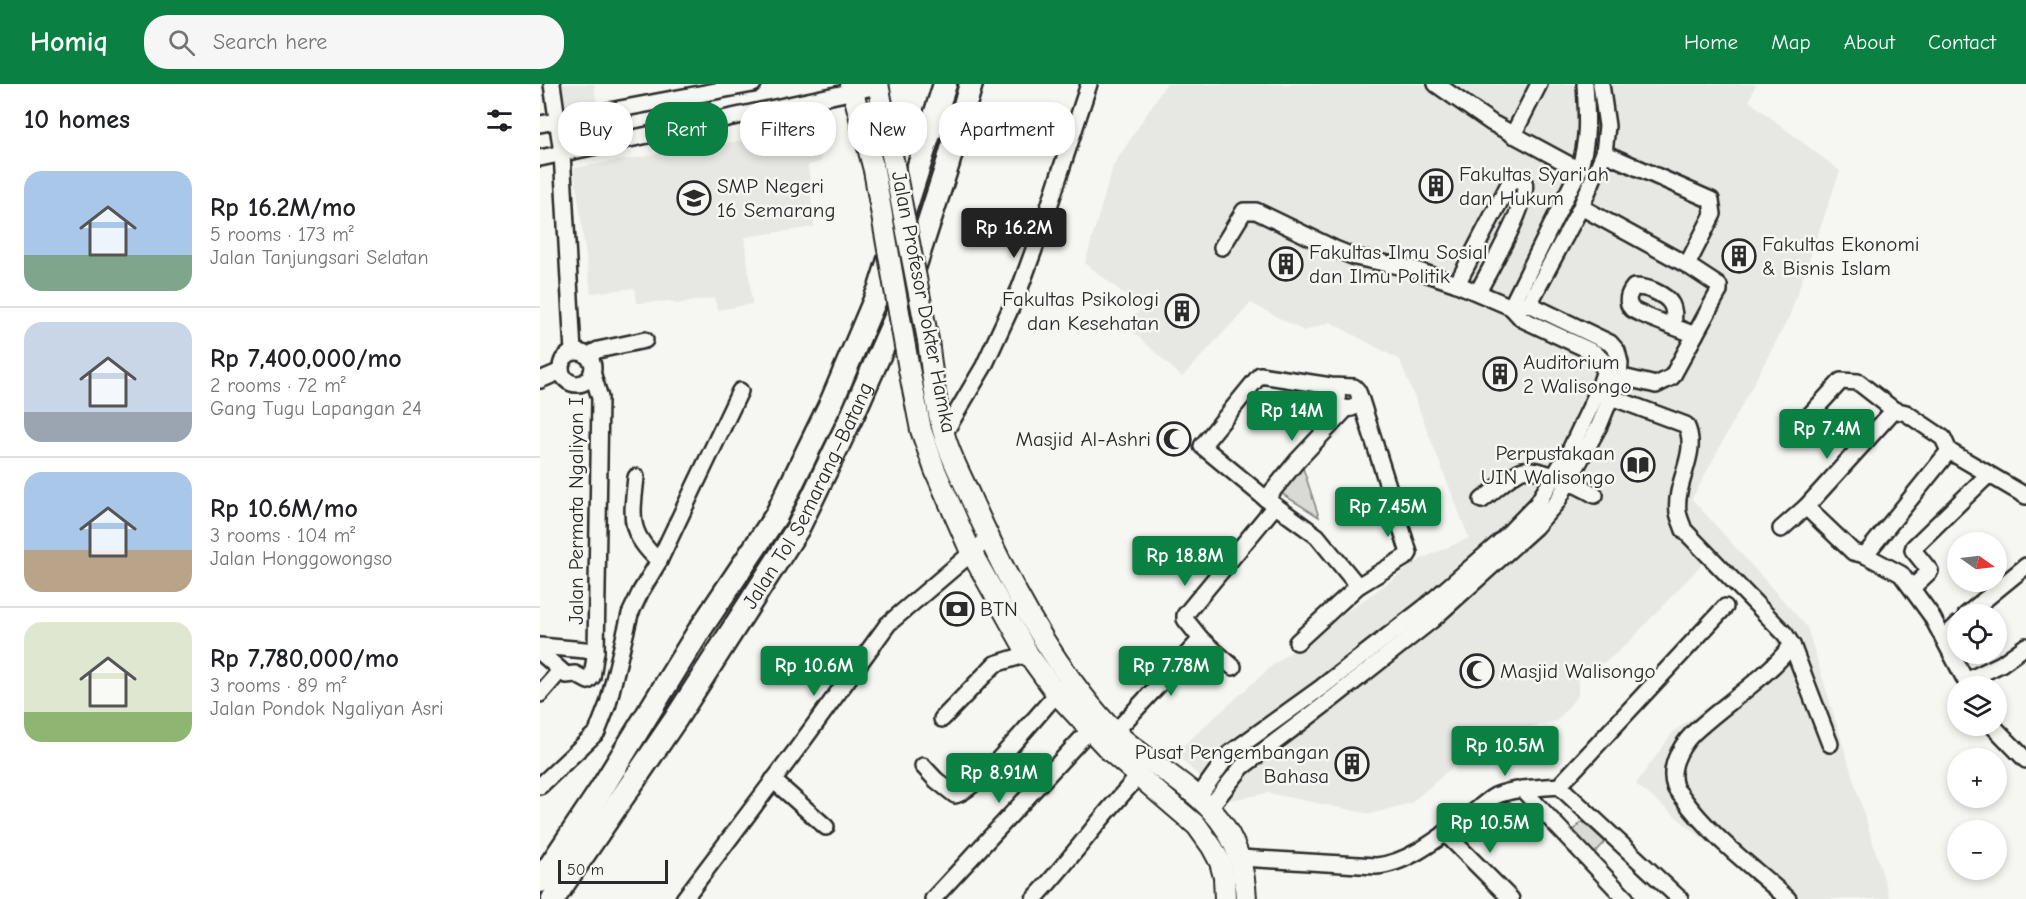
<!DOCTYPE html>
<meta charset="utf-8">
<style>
:root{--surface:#fff;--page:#f6f6f6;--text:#202124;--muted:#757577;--line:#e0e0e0;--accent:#0b8043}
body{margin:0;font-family:"Comic Neue",sans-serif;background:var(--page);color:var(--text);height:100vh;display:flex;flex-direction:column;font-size:22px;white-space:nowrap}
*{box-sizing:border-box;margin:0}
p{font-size:20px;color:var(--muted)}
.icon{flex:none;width:33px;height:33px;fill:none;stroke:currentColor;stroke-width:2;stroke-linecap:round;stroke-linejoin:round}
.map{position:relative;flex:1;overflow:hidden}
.sheet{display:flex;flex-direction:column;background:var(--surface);width:540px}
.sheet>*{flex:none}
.banner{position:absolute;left:18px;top:18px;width:570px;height:54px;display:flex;gap:12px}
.needle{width:39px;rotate:104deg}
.buttons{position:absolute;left:1407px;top:448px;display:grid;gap:12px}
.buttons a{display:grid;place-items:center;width:60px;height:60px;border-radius:50%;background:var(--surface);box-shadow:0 3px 9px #0003;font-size:30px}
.scale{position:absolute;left:18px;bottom:15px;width:110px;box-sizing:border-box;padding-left:6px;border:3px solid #2b2b2b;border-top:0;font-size:16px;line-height:21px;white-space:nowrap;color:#2b2b2b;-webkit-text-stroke:4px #f6f6f2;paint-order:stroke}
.price{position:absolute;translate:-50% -51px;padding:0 14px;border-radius:6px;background:var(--accent);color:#fff;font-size:20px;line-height:39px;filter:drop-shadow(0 2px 3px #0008)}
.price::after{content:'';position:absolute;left:50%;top:36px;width:18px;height:14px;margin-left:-9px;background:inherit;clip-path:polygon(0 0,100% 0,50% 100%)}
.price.selected{background:#222;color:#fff}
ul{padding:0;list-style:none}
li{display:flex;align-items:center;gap:18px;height:150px;padding:0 24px}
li+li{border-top:2px solid var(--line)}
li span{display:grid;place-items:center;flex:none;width:168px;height:120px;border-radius:18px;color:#555}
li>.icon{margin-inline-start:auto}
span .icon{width:72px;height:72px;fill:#fffc;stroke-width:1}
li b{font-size:26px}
h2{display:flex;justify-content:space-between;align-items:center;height:72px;padding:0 24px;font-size:26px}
.chip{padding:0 21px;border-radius:24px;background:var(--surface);box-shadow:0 3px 9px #0003;font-size:21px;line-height:54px}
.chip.selected{background:var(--accent);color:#fff}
header{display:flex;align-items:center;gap:36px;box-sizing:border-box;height:84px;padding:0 30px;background:var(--accent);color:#fff}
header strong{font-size:28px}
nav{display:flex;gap:33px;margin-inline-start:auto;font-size:21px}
.search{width:420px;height:54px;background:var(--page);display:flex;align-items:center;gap:15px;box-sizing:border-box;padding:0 21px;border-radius:24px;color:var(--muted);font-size:22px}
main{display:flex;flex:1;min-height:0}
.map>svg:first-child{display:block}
.built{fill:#e7e7e3}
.green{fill:#d9d9d5;stroke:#828280;stroke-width:1.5}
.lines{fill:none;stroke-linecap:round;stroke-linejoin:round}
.minor-casing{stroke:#2b2b2b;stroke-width:20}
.major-casing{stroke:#2b2b2b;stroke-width:24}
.highway-casing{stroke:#2b2b2b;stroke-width:27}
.minor{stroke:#f6f6f2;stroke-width:15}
.major{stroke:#f6f6f2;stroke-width:20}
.highway{stroke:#f6f6f2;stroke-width:22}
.major-bridge-casing{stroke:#2b2b2b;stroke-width:24;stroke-linecap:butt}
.major-bridge{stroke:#f6f6f2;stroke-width:20}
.labels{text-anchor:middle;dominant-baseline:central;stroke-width:5;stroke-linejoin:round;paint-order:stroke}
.poi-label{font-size:21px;fill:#2b2b2b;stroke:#f6f6f2;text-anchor:start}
.street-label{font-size:21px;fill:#2b2b2b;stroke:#f6f6f2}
</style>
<header>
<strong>Homiq</strong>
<div class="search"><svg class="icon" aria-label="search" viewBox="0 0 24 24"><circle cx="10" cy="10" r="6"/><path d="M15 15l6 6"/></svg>Search here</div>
<nav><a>Home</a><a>Map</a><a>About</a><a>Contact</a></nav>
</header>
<main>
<section class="sheet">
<h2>10 homes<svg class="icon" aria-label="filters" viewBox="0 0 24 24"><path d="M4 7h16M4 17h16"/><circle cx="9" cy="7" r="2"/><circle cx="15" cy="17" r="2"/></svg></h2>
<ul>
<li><span style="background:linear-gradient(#a9c7e8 70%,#7fa58c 0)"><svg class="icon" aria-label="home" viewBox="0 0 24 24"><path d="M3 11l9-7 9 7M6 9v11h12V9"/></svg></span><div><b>Rp 16.2M/mo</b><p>5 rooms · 173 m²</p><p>Jalan Tanjungsari Selatan</p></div></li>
<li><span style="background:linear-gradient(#c9d6e8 75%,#9aa5b1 0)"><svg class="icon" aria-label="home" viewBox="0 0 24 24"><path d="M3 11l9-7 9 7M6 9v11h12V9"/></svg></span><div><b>Rp 7,400,000/mo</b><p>2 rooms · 72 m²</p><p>Gang Tugu Lapangan 24</p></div></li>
<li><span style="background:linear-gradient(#a9c7e8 65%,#b9a48a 0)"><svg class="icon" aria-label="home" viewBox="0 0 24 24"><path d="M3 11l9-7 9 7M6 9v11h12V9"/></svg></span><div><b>Rp 10.6M/mo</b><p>3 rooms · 104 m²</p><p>Jalan Honggowongso</p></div></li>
<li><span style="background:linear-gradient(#dfe7d0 75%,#8fb573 0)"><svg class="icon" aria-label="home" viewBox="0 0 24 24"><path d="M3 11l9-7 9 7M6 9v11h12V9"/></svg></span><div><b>Rp 7,780,000/mo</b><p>3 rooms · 89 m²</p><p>Jalan Pondok Ngaliyan Asri</p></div></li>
</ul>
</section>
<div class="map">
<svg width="1486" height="815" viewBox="0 0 1486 815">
<rect width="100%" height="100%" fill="#f6f6f2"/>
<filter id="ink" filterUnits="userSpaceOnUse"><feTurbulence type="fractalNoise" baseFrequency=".0167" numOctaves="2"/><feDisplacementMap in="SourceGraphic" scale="12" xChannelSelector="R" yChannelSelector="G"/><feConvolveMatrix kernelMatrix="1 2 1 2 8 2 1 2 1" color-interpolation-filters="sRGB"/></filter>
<g filter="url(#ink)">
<g class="built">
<polygon points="21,0 54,0 57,21 27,27"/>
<polygon points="626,0 1216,0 1209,17 1300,87 1249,233 1152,415 1267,543 1350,815 1232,815 1206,790 1096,700 1133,648 1232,574 1237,563 1235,548 1162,480 1087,560 1067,577 1038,588 1038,611 1017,637 972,648 938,661 871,719 830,730 728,709 685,717 635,669 734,580 881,475 929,454 860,276 790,238 764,247 711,219 642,293 586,241 602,224 545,179 573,82"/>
<polygon points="276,44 281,77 268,81 274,143 205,153 212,220 178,226 174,214 136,220 130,217 97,219 95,204 51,209 34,84"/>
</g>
<g class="green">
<polygon points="761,378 779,433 739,408"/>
<polygon points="1042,737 1065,758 1054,770 1031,750"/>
</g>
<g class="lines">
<g class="minor-casing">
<g id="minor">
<polyline points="12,0 22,69 33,268"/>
<polyline points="896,0 952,39 1039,86"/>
<polyline points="0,40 213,0"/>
<polyline points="973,51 999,0"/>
<polyline points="1064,69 1171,116 1173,130 1147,181"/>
<polyline points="0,74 338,2"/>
<polyline points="1041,123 1147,181 1179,202 1179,207 1132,293 1116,301 1070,290"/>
<path d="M917,200L971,96L975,95L984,98C991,116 948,188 938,208"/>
<polyline points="989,220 1041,123 1064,69 1067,42 1061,0"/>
<path d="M1133,242C1136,223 1132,215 1114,207C1107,204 1102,203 1094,203C1089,209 1085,218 1092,225C1099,231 1144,246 1155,251"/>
<circle cx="37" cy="284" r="16"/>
<polyline points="47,272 58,266 105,256"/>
<polyline points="0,296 21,287"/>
<path d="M802,303L797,310L798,320C812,333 828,315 814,303L791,302L720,291L662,362L726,415L777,452L818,502"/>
<path d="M1063,310L1146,341C1160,369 1134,398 1138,428C1139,434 1142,440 1144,446L1245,550L1252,561C1226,594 1190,616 1160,643C1144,656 1127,681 1135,703C1136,706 1141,711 1143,714C1171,753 1213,783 1248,815"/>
<polyline points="1257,345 1301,297 1318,298 1354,326 1366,329 1403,354 1409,367 1486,412"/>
<polyline points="404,350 444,282 480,204 504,138 549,0"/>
<path d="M96,393C92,433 87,448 119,477"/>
<polyline points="726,415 757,377 806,325"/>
<path d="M942,416C954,407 967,394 980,387C993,380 1042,403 1055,411"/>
<polyline points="1266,423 1313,468 1325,471 1361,490 1391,531 1429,603"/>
<polyline points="1241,445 1266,423 1354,326"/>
<polyline points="1325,471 1409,367"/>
<polyline points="1372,504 1390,487 1373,466 1374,463 1448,391"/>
<polyline points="1426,531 1486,482"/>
<polyline points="1404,554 1418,540"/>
<polyline points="757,558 818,502 867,472 869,469 820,313"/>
<polyline points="1252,561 1290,660"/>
<polyline points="0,562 56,567 60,314 52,288"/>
<polyline points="0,568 26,591 35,590 48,597 52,593 56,567"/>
<polyline points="693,583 661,555 645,535 645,531 735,422"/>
<polyline points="1426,597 1461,580 1486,562"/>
<polyline points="0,610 20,587"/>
<polyline points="402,635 455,580 488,570"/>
<polyline points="1453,642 1486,676"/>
<polyline points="575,648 661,555"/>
<path d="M383,682L396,696L415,711C436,709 505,621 524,602"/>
<polyline points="233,696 286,743"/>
<polyline points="0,702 57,648 68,620 90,530 101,507 119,477 200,307"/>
<polyline points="1019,702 1140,815"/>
<polyline points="982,705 1086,815"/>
<path d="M659,712L689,670L782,603L884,524L959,459L997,420L1030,366L1058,307L1064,289L1063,277L1055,269L982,235L971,223L1039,86C1049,54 1047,33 1045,0"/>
<polyline points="670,723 702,683 792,615 892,536 995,443 1017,418 1059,342 1079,293 1080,279 1077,267 1070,259 989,220 971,223 917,200 873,185 815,173 795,165 716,127 704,127 682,163"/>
<polyline points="905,749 971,815"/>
<path d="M700,774L836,782C868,780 903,751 929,732C937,726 946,717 955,712C974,704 998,704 1019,702L1185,523"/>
<polyline points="144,815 257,665 348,540 449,454"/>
<polyline points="393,815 556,639"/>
<path d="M494,815C531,776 562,730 599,692"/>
</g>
</g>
<g class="major-casing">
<g id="major">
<polyline points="311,0 334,86"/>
<polyline points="338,0 354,81"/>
<path d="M388,256C392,287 395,320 404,350C410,373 423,395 432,417C460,479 491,542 531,596C545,615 560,635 578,651C639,704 702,722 706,815"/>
<polyline points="369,285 381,346 395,386 431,468 488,570 517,610 571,668 657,742 672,763 680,778 684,793 685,815"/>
</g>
</g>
<g class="highway-casing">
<g id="highway">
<polyline points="0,797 59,709 159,547 236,432 292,317 340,204 405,0"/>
<path id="s1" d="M13,815L135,636L258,444L313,330L364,215L408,79L431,0"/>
</g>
</g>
<use href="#minor" class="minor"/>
<use href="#major" class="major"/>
<use href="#highway" class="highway"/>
<g class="major-bridge-casing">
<g id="major-bridge">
<polyline points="354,81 388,256"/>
<polyline points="334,86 369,285"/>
</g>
</g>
<use href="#major-bridge" class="major-bridge"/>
</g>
</g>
<defs>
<g id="building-ring" transform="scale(1.725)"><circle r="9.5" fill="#f6f6f2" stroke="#2b2b2b" stroke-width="1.5"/><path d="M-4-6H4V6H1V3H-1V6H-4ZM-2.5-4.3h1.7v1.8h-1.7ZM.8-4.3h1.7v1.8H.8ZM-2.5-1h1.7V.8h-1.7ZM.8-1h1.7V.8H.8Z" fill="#2b2b2b"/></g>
<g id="school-ring" transform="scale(1.725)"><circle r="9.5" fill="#f6f6f2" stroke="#2b2b2b" stroke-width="1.5"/><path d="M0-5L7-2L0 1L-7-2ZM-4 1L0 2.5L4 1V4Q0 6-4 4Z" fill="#2b2b2b"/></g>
<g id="mosque-ring" transform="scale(1.725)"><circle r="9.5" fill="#f6f6f2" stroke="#2b2b2b" stroke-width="1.5"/><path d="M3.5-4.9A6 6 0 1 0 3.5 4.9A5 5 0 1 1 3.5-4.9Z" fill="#2b2b2b"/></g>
<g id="library-ring" transform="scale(1.725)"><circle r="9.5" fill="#f6f6f2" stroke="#2b2b2b" stroke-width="1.5"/><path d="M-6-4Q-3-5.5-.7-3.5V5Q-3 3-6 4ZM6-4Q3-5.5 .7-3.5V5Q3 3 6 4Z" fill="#2b2b2b"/></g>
<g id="bank-ring" transform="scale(1.725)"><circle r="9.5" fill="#f6f6f2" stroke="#2b2b2b" stroke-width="1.5"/><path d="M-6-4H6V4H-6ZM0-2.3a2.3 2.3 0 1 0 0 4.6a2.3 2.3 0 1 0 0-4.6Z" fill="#2b2b2b"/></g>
</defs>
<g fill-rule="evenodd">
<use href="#building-ring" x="896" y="102"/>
<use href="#school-ring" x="154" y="114"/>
<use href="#building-ring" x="1199" y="172"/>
<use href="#building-ring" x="746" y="180"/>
<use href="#building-ring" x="642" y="227"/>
<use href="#building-ring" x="960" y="290"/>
<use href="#mosque-ring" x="634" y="355"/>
<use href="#library-ring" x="1098" y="381"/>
<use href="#bank-ring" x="417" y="525"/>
<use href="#mosque-ring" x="937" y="587"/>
<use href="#building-ring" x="812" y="680"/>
</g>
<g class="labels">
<g class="poi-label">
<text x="919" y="90">Fakultas Syari'ah<tspan x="919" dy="24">dan Hukum</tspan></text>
<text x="177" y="102">SMP Negeri<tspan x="177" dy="24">16 Semarang</tspan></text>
<text x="1222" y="160">Fakultas Ekonomi<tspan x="1222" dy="24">&amp; Bisnis Islam</tspan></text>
<text x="769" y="168">Fakultas Ilmu Sosial<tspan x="769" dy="24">dan Ilmu Politik</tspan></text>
<text x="619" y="215" text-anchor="end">Fakultas Psikologi<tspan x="619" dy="24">dan Kesehatan</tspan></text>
<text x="983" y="278">Auditorium<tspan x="983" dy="24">2 Walisongo</tspan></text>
<text x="611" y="355" text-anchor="end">Masjid Al-Ashri</text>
<text x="1075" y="369" text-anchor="end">Perpustakaan<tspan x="1075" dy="24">UIN Walisongo</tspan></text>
<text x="440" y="525">BTN</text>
<text x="960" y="587">Masjid Walisongo</text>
<text x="789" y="668" text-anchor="end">Pusat Pengembangan<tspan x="789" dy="24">Bahasa</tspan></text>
</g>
<g class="street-label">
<text transform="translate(384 218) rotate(79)">Jalan Profesor Dokter Hamka</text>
<text stroke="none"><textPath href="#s1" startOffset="478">Jalan Tol Semarang–Batang</textPath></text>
<text transform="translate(36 427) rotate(-90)">Jalan Permata Ngaliyan I</text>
</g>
</g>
</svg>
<div class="buttons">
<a><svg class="needle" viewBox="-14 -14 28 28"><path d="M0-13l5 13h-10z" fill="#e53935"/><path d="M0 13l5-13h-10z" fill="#757577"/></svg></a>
<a><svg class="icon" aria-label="locate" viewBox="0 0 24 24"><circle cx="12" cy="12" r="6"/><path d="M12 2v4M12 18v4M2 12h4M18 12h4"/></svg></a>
<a><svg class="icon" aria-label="layers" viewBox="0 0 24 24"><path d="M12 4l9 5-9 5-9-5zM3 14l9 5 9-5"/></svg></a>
<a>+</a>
<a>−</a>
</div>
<div class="scale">50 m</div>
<b class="price selected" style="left:474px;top:175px">Rp 16.2M</b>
<b class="price" style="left:752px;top:358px">Rp 14M</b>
<b class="price" style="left:1287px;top:376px">Rp 7.4M</b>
<b class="price" style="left:848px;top:454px">Rp 7.45M</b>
<b class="price" style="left:645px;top:503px">Rp 18.8M</b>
<b class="price" style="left:274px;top:613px">Rp 10.6M</b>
<b class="price" style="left:631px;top:613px">Rp 7.78M</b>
<b class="price" style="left:965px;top:693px">Rp 10.5M</b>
<b class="price" style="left:459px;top:720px">Rp 8.91M</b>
<b class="price" style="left:950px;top:770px">Rp 10.5M</b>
<div class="banner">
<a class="chip">Buy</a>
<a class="chip selected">Rent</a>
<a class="chip">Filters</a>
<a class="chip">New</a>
<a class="chip">Apartment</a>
</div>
</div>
</main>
